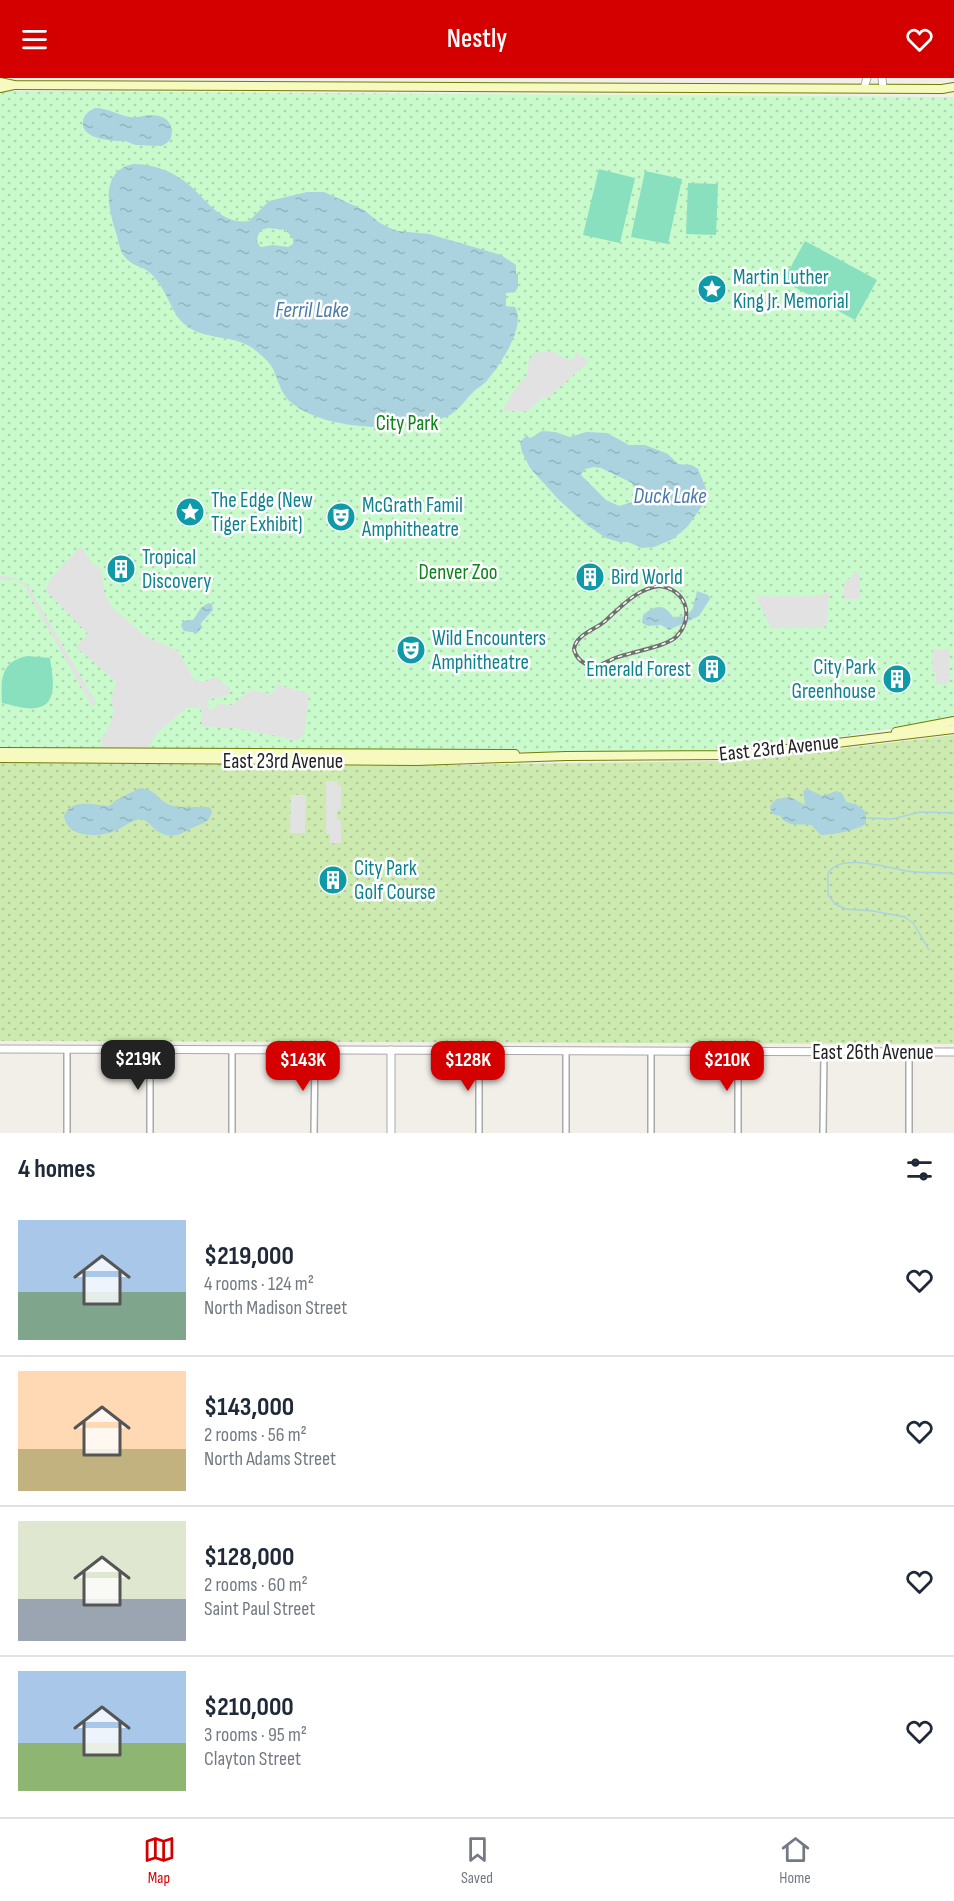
<!DOCTYPE html>
<meta charset="utf-8">
<style>
:root{--surface:#fff;--page:#f6f6f7;--text:#1f2937;--muted:#747a83;--line:#e0e1e3;--accent:#d40000}
body{margin:0;font-family:"Sofia Sans Condensed",sans-serif;background:var(--page);color:var(--text);height:100vh;display:flex;flex-direction:column;font-size:22px;white-space:nowrap}
*{box-sizing:border-box;margin:0}
p{font-size:20px;color:var(--muted)}
.icon{flex:none;width:33px;height:33px;fill:none;stroke:currentColor;stroke-width:2;stroke-linecap:round;stroke-linejoin:round}
.map{position:relative;height:1055px;overflow:hidden}
.details{display:flex;flex-direction:column;background:var(--surface);flex:1}
.details>*{flex:none}
.price{position:absolute;translate:-50% -51px;padding:0 14px;border-radius:12px;background:var(--accent);color:#fff;font-size:20px;line-height:39px;filter:drop-shadow(0 2px 3px #0008)}
.price::after{content:'';position:absolute;left:50%;top:36px;width:18px;height:14px;margin-left:-9px;background:inherit;clip-path:polygon(0 0,100% 0,50% 100%)}
.price.on{background:#222;color:#fff}
ul{padding:0;list-style:none}
li{display:flex;align-items:center;gap:18px;height:150px;padding:0 18px}
li+li{border-top:2px solid var(--line)}
li span{display:grid;place-items:center;flex:none;width:168px;height:120px;border-radius:0px;color:#555}
li>.icon{margin-inline-start:auto}
span .icon{width:72px;height:72px;fill:#fffc;stroke-width:1}
li b{font-size:26px}
h2{display:flex;justify-content:space-between;align-items:center;height:72px;padding:0 18px;font-size:26px}
header{display:flex;justify-content:space-between;align-items:center;height:78px;padding:0 18px;background:var(--accent);color:#fff;font-size:27px;font-weight:600}
.tabs{display:flex;justify-content:space-around;align-items:center;height:84px;border-top:2px solid var(--line);background:var(--surface);font-size:16px;color:var(--muted)}
.tabs a{display:grid;justify-items:center;gap:3px}
.tabs .on{color:var(--accent)}
.map>svg:first-child{display:block}
.grass{fill:url(#grass-dots)}
.park{fill:url(#park-dots)}
.pitch{fill:#88e0be}
.parking{fill:#e2e2e2}
.water{fill:url(#water-ripples);fill-rule:evenodd}
.lines{fill:none;stroke-linecap:round;stroke-linejoin:round}
.stream{stroke:#aad3df;stroke-width:1.5}
.minor-casing{stroke:#a9a9a9;stroke-width:8}
.tertiary-casing{stroke:#a9a9a9;stroke-width:9}
.secondary-casing{stroke:#707d05;stroke-width:10}
.minor{stroke:#fff;stroke-width:5}
.tertiary{stroke:#fff;stroke-width:7}
.secondary{stroke:#f7fabf;stroke-width:8}
.rail-casing{stroke:#707070;stroke-width:4}
.rail{stroke:#fff;stroke-width:1.5;stroke-dasharray:4.5;stroke-linecap:butt}
.labels{text-anchor:middle;dominant-baseline:central;stroke-width:5;stroke-linejoin:round;paint-order:stroke}
.culture-label{font-size:21px;fill:#0d838f;stroke:#fff;text-anchor:start}
.park-label{font-size:21px;fill:#0c8416;stroke:#fff}
.street-label{font-size:21px;fill:#222;stroke:#fff}
.water-label{font-size:22px;font-style:italic;fill:#4a7aab;stroke:#fff}
</style>
<header><svg class="icon" aria-label="menu" viewBox="0 0 24 24"><path d="M4 6h16M4 12h16M4 18h16"/></svg>Nestly<svg class="icon" aria-label="heart" viewBox="0 0 24 24"><path d="M12 20l-8-8c-3-5 5-10 8-4 3-6 11-1 8 4z"/></svg></header>
<div class="map">
<svg width="954" height="1055" viewBox="0 0 954 1055">
<defs>
<pattern id="grass-dots" width="8" height="8" patternUnits="userSpaceOnUse" patternTransform="scale(1.5)"><rect width="8" height="8" fill="#cdebb0"/><path d="M2 2h.1M6 6h.1" fill="none" stroke="#b0c997" stroke-width="1.8" stroke-linecap="round"/></pattern>
<pattern id="park-dots" width="8" height="8" patternUnits="userSpaceOnUse" patternTransform="scale(1.5)"><rect width="8" height="8" fill="#c8facc"/><path d="M2 2h.1M6 6h.1" fill="none" stroke="#acd6af" stroke-width="1.8" stroke-linecap="round"/></pattern>
<pattern id="water-ripples" width="26" height="14" patternUnits="userSpaceOnUse" patternTransform="scale(1.5)"><rect width="26" height="14" fill="#aad3df"/><path d="M2 4q2-2 4 0t4 0M15 11q2-2 4 0t4 0" fill="none" stroke="#92b5bf"/></pattern>
</defs>
<rect width="100%" height="100%" fill="#f2efe9"/>
<polygon class="grass" points="954,657 954,966 0,963 0,684 367,688 722,683 763,680"/>
<path class="park" d="M0,13L954,19V640C875,653 797,668 717,673L412,675L334,671L83,672L0,670Z"/>
<g class="pitch">
<polygon points="599,91 635,100 620,165 583,157"/>
<polygon points="645,93 682,101 668,166 631,159"/>
<polygon points="688,105 718,106 716,157 686,156"/>
<polygon points="805,163 877,202 855,242 783,203"/>
<path d="M28,578L50,580C52,596 60,627 36,630C26,632 12,627 2,625C1,602 0,583 28,578Z"/>
</g>
<g class="parking">
<polygon points="552,273 567,282 574,280 576,274 589,283 548,320 542,319 528,333 503,333 511,317 527,297 529,282 534,275"/>
<polygon points="81,468 93,487 98,487 102,497 105,518 113,530 145,558 178,573 194,602 204,604 215,599 231,611 228,617 208,622 209,633 219,626 232,627 251,612 271,616 279,607 309,616 304,657 297,662 235,650 202,648 201,630 186,630 156,656 148,670 104,670 100,662 106,655 114,634 111,621 116,604 76,569 88,556 45,512 52,499"/>
<polygon points="855,494 860,495 860,521 844,521 844,506"/>
<polygon points="0,498 12,499 27,506 97,626 92,628 23,506 15,502 0,501"/>
<polygon points="829,514 827,545 824,547 825,550 771,550 756,518 817,518"/>
<polygon points="933,572 950,572 949,606 936,606 936,595 932,594"/>
<polygon points="326,703 337,703 337,707 341,708 341,731 337,732 337,742 341,742 341,765 330,765 330,756 326,756"/>
<polygon points="291,717 306,717 305,755 290,755"/>
</g>
<g class="water">
<path d="M95,30C108,30 117,37 130,39C140,41 148,34 162,39C174,43 176,63 163,67C159,69 141,67 136,67C131,66 128,63 123,63C111,63 80,61 83,43C84,36 89,33 95,30Z"/>
<path d="M133,86C153,86 173,93 188,106C207,122 221,147 249,143L269,123L307,114H324L364,132L380,145L390,150L398,153L429,156L501,177L516,187V196H518V209L515,214L506,215V228L515,229C526,248 502,284 489,300C484,307 478,309 472,315C465,322 460,331 450,337C412,356 327,353 293,326C281,317 279,304 273,291C268,282 259,275 251,269C230,256 203,263 183,245C172,235 169,219 160,207C157,202 152,196 148,193C140,188 131,187 125,179C120,174 119,165 117,158C109,133 98,94 133,86ZM268,150L286,152L293,161V166L288,169L273,167L261,169C255,165 257,157 261,152Z"/>
<path d="M543,353L555,354L570,359L586,354L607,355L629,367H645L668,376L678,386L692,387L698,391L707,413L705,424L687,449L673,461L654,469L642,470L628,464H619L606,460L587,447L559,422L530,390L522,374L520,364L527,357L529,360C535,359 537,355 543,353ZM594,389L601,390L632,405L636,415L633,424L619,428L606,422L581,397L585,391Z"/>
<path d="M697,513L708,517L710,521L699,538L669,552L661,547L648,548L642,545L643,537C655,527 664,525 673,539L687,538L693,530Z"/>
<polygon points="208,525 212,526 213,532 201,545 201,550 198,555 184,553 181,548 183,543 193,542 201,530"/>
<path d="M140,710C159,712 157,724 174,728C185,731 197,728 209,729L212,732C211,744 203,745 194,749C183,754 176,761 163,756C153,753 151,743 140,741C130,743 124,749 115,753C98,760 67,760 64,738C71,720 94,727 109,728L116,722Z"/>
<path d="M807,711L823,718L836,713L842,715L846,724L856,726L866,734V746C856,752 833,757 821,757L811,747C799,745 788,750 780,738L772,736L770,728L776,721L790,719L805,727L803,713Z"/>
</g>
<g class="lines">
<g class="stream">
<polyline points="867,740 892,741 920,734 954,735"/>
<path d="M929,872L914,846L905,839L873,833L846,831L835,826L828,817V796C838,774 889,790 907,793C923,796 938,793 954,796"/>
</g>
<g class="minor-casing">
<g id="minor">
<polyline points="232,972 232,1055"/>
<polyline points="479,973 479,1055"/>
<polyline points="67,1055 67,971"/>
<polyline points="150,1055 150,972"/>
<polyline points="314,1055 315,972"/>
<polyline points="566,1055 566,973"/>
<polyline points="651,1055 651,973"/>
<polyline points="738,1055 738,973"/>
<polyline points="823,1055 824,974"/>
<polyline points="909,1055 909,974"/>
</g>
</g>
<g class="tertiary-casing">
<g id="tertiary">
<polyline points="882,0 883,10"/>
<polyline points="864,10 867,0"/>
<polyline points="0,971 954,974"/>
<polyline points="391,972 391,1055"/>
</g>
</g>
<g class="secondary-casing">
<g id="secondary">
<polyline points="0,4 14,7 942,11 954,9"/>
<polyline points="0,10 14,7"/>
<polyline points="896,654 954,643"/>
<polyline points="0,674 515,676"/>
<polyline points="0,680 416,683 566,678 726,677 770,673 954,651"/>
</g>
</g>
<use href="#minor" class="minor"/>
<use href="#tertiary" class="tertiary"/>
<use href="#secondary" class="secondary"/>
<g class="rail-casing">
<path id="rail" d="M659,508C687,511 695,540 676,559C665,569 631,574 615,580C608,583 601,588 594,588C584,587 576,581 574,571C576,557 594,552 604,544C621,529 636,511 659,508Z"/>
</g>
<use href="#rail" class="rail"/>
</g>
<defs>
<g id="sight-disc" transform="scale(1.5)"><circle r="9.5" fill="#0f9aa8" stroke="#fff"/><path d="M0-6L1.8-2.2L6-1.7L2.9 1.2L3.7 5.4L0 3.3L-3.7 5.4L-2.9 1.2L-6-1.7L-1.8-2.2Z" fill="#fff"/></g>
<g id="theatre-disc" transform="scale(1.5)"><circle r="9.5" fill="#0f9aa8" stroke="#fff"/><path d="M-5-5.5Q0-4 5-5.5V0Q5 5 0 6Q-5 5-5 0ZM-3.3-2.5H-1v1.5H-3.3ZM1-2.5H3.3v1.5H1ZM-2.8 1Q0 5.5 2.8 1Z" fill="#fff"/></g>
<g id="building-disc" transform="scale(1.5)"><circle r="9.5" fill="#0f9aa8" stroke="#fff"/><path d="M-4-6H4V6H1V3H-1V6H-4ZM-2.5-4.3h1.7v1.8h-1.7ZM.8-4.3h1.7v1.8H.8ZM-2.5-1h1.7V.8h-1.7ZM.8-1h1.7V.8H.8Z" fill="#fff"/></g>
</defs>
<g fill-rule="evenodd">
<use href="#sight-disc" x="712" y="211"/>
<use href="#sight-disc" x="190" y="434"/>
<use href="#theatre-disc" x="341" y="439"/>
<use href="#building-disc" x="121" y="491"/>
<use href="#building-disc" x="590" y="499"/>
<use href="#theatre-disc" x="411" y="572"/>
<use href="#building-disc" x="712" y="591"/>
<use href="#building-disc" x="897" y="601"/>
<use href="#building-disc" x="333" y="802"/>
</g>
<g class="labels">
<g class="culture-label">
<text x="733" y="199">Martin Luther<tspan x="733" dy="24">King Jr. Memorial</tspan></text>
<text x="211" y="422">The Edge (New<tspan x="211" dy="24">Tiger Exhibit)</tspan></text>
<text x="362" y="427">McGrath Famil<tspan x="362" dy="24">Amphitheatre</tspan></text>
<text x="142" y="479">Tropical<tspan x="142" dy="24">Discovery</tspan></text>
<text x="611" y="499">Bird World</text>
<text x="432" y="560">Wild Encounters<tspan x="432" dy="24">Amphitheatre</tspan></text>
<text x="876" y="589" text-anchor="end">City Park<tspan x="876" dy="24">Greenhouse</tspan></text>
<text x="691" y="591" text-anchor="end">Emerald Forest</text>
<text x="354" y="790">City Park<tspan x="354" dy="24">Golf Course</tspan></text>
</g>
<g class="park-label">
<text x="407" y="345">City Park</text>
<text x="458" y="494">Denver Zoo</text>
</g>
<g class="street-label">
<text transform="translate(779 670) rotate(-6)">East 23rd Avenue</text>
<text x="283" y="683">East 23rd Avenue</text>
<text x="873" y="974">East 26th Avenue</text>
</g>
<g class="water-label">
<text x="312" y="232">Ferril Lake</text>
<text x="670" y="418">Duck Lake</text>
</g>
</g>
</svg>
<b class="price on" style="left:138px;top:1013px">$219K</b>
<b class="price" style="left:303px;top:1014px">$143K</b>
<b class="price" style="left:468px;top:1014px">$128K</b>
<b class="price" style="left:727px;top:1014px">$210K</b>
</div>
<section class="details">
<h2>4 homes<svg class="icon" aria-label="filters" viewBox="0 0 24 24"><path d="M4 7h16M4 17h16"/><circle cx="9" cy="7" r="2"/><circle cx="15" cy="17" r="2"/></svg></h2>
<ul>
<li><span style="background:linear-gradient(#a9c7e8 60%,#7fa58c 0)"><svg class="icon" aria-label="home" viewBox="0 0 24 24"><path d="M3 11l9-7 9 7M6 9v11h12V9"/></svg></span><div><b>$219,000</b><p>4 rooms · 124 m²</p><p>North Madison Street</p></div><svg class="icon" aria-label="heart" viewBox="0 0 24 24"><path d="M12 20l-8-8c-3-5 5-10 8-4 3-6 11-1 8 4z"/></svg></li>
<li><span style="background:linear-gradient(#ffd9b3 65%,#c2b280 0)"><svg class="icon" aria-label="home" viewBox="0 0 24 24"><path d="M3 11l9-7 9 7M6 9v11h12V9"/></svg></span><div><b>$143,000</b><p>2 rooms · 56 m²</p><p>North Adams Street</p></div><svg class="icon" aria-label="heart" viewBox="0 0 24 24"><path d="M12 20l-8-8c-3-5 5-10 8-4 3-6 11-1 8 4z"/></svg></li>
<li><span style="background:linear-gradient(#dfe7d0 65%,#9aa5b1 0)"><svg class="icon" aria-label="home" viewBox="0 0 24 24"><path d="M3 11l9-7 9 7M6 9v11h12V9"/></svg></span><div><b>$128,000</b><p>2 rooms · 60 m²</p><p>Saint Paul Street</p></div><svg class="icon" aria-label="heart" viewBox="0 0 24 24"><path d="M12 20l-8-8c-3-5 5-10 8-4 3-6 11-1 8 4z"/></svg></li>
<li><span style="background:linear-gradient(#a9c7e8 60%,#8fb573 0)"><svg class="icon" aria-label="home" viewBox="0 0 24 24"><path d="M3 11l9-7 9 7M6 9v11h12V9"/></svg></span><div><b>$210,000</b><p>3 rooms · 95 m²</p><p>Clayton Street</p></div><svg class="icon" aria-label="heart" viewBox="0 0 24 24"><path d="M12 20l-8-8c-3-5 5-10 8-4 3-6 11-1 8 4z"/></svg></li>
</ul>
</section>
<nav class="tabs">
<a class="on"><svg class="icon" aria-label="map" viewBox="0 0 24 24"><path d="M3 6l6-2 6 2 6-2v14l-6 2-6-2-6 2zM9 4v14M15 6v14"/></svg>Map</a>
<a><svg class="icon" aria-label="saved" viewBox="0 0 24 24"><path d="M7 4h10v16l-5-4-5 4z"/></svg>Saved</a>
<a><svg class="icon" aria-label="home" viewBox="0 0 24 24"><path d="M3 11l9-7 9 7M6 9v11h12V9"/></svg>Home</a>
</nav>
